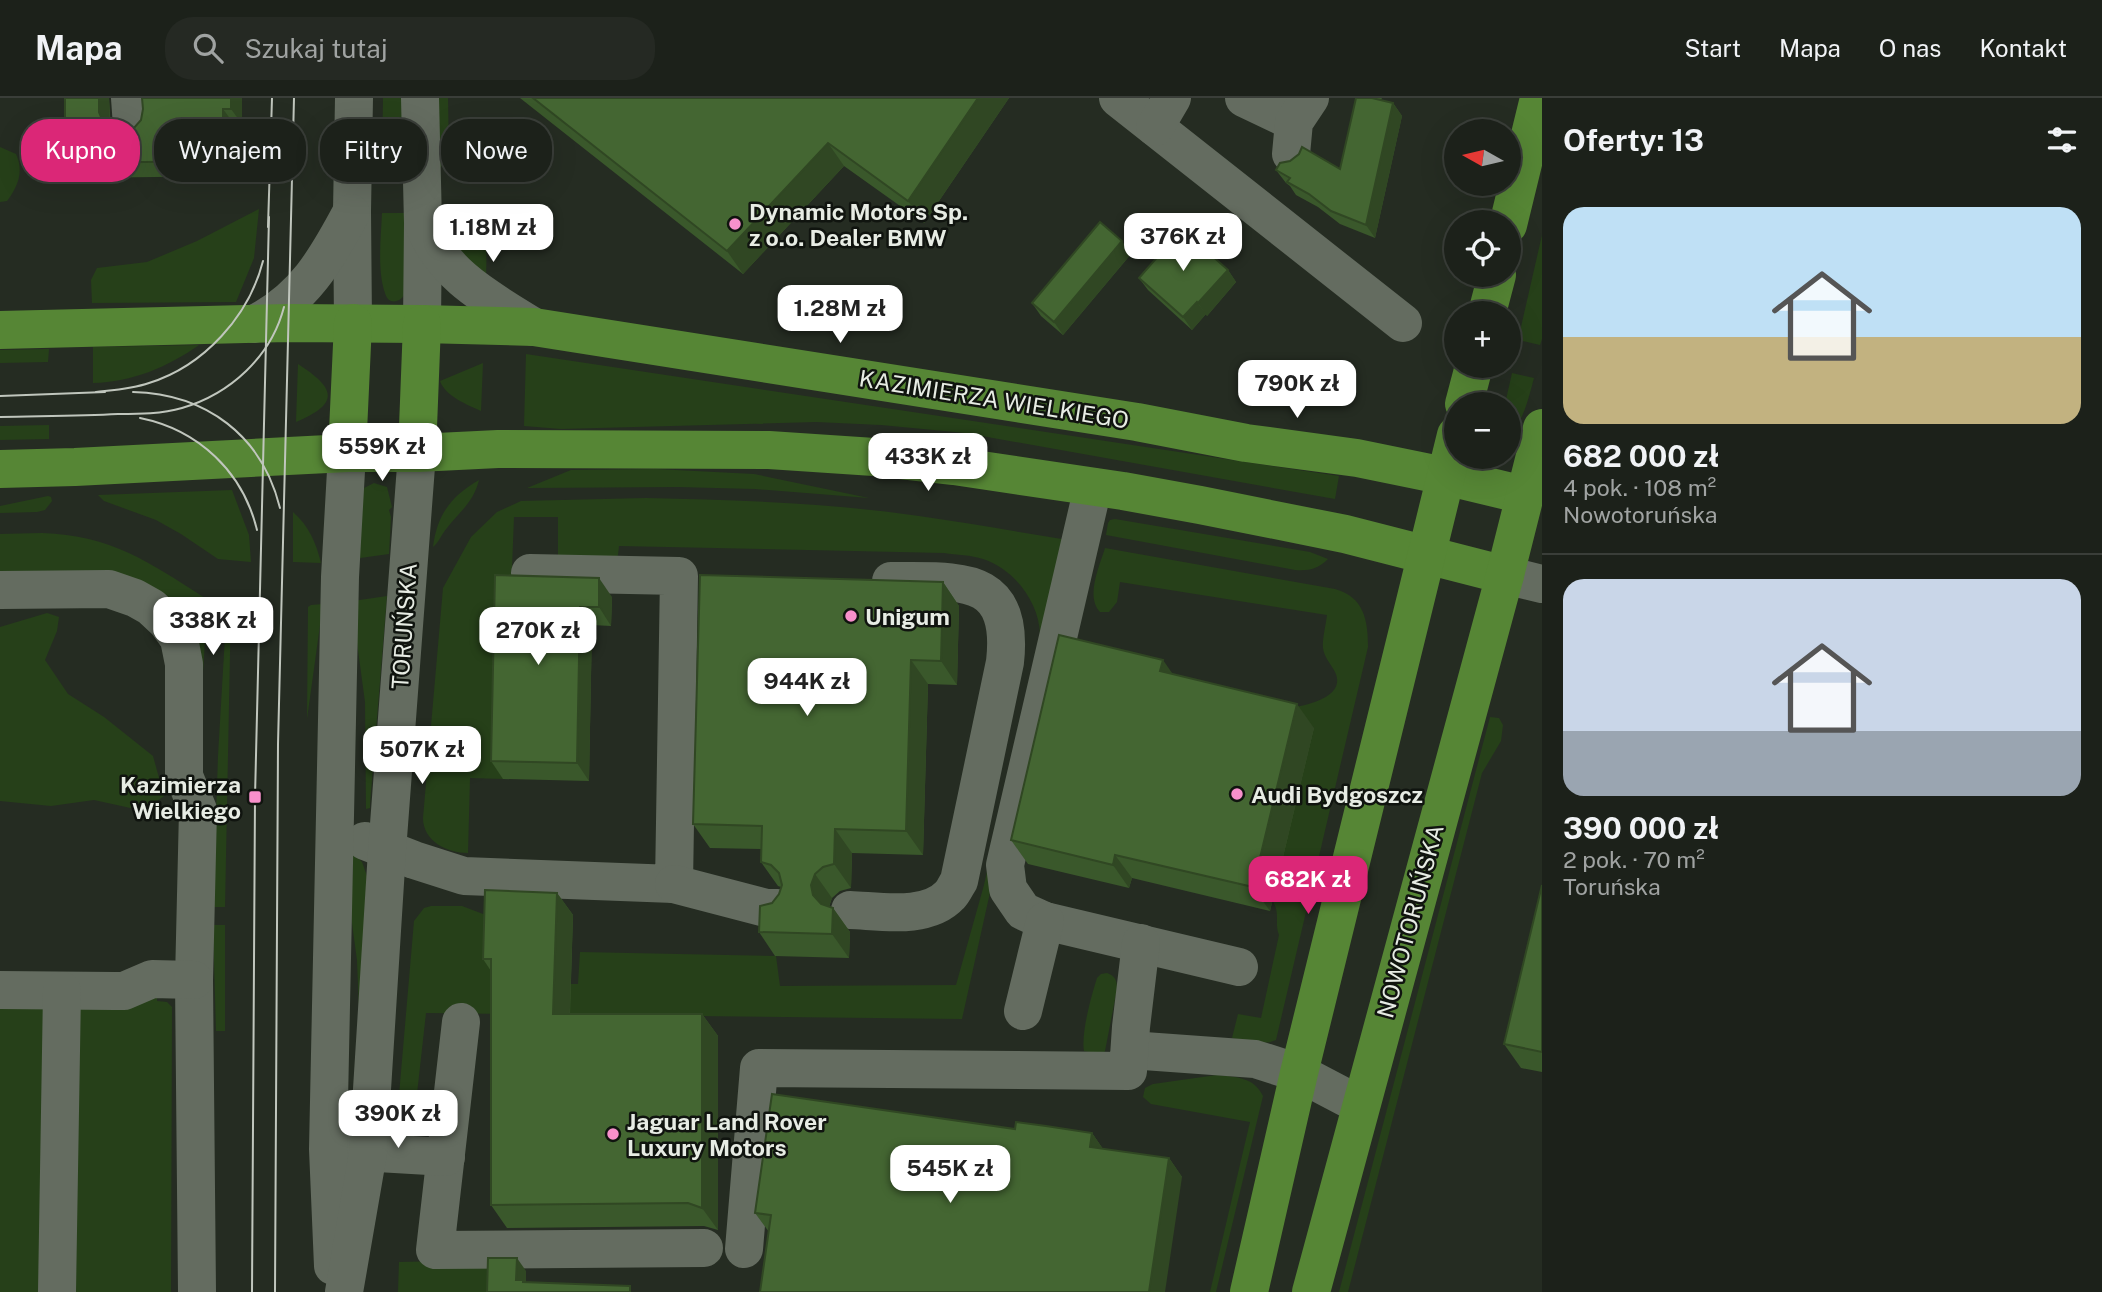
<!DOCTYPE html>
<html lang="pl">
<meta charset="utf-8">
<style>
:root{--surface:#1c211a;--page:#252923;--text:#f1f3f6;--muted:#a0a3a2;--line:#3a3e39;--accent:#db2777}
body{margin:0;font-family:"Public Sans",sans-serif;background:var(--page);color:var(--text);height:100vh;display:flex;flex-direction:column;font-size:26px;white-space:nowrap}
*{box-sizing:border-box;margin:0}
p{font-size:23px;color:var(--muted)}
.icon{flex:none;width:38px;height:38px;fill:none;stroke:currentColor;stroke-width:2;stroke-linecap:round;stroke-linejoin:round}
.map{position:relative;flex:1;overflow:hidden}
.details{display:flex;flex-direction:column;background:var(--surface);width:560px}
.details>*{flex:none}
.banner{position:absolute;left:21px;top:21px;width:665px;height:63px;display:flex;gap:14px}
.needle{width:46px;rotate:278deg}
.buttons{position:absolute;left:1444px;top:21px;display:grid;gap:14px}
.buttons a{display:grid;place-items:center;width:77px;height:77px;border-radius:50%;background:var(--surface);box-shadow:0 7px 28px #0002,0 0 0 2px var(--line);font-size:35px}
.price{position:absolute;translate:-50% -60px;padding:0 16px;border-radius:14px;background:#fff;color:#222;font-size:23px;line-height:46px;filter:drop-shadow(0 2px 4px #0008)}
.price::after{content:'';position:absolute;left:50%;top:42px;width:21px;height:16px;margin-left:-10px;background:inherit;clip-path:polygon(0 0,100% 0,50% 100%)}
.price.current{background:var(--accent);color:#fff}
ul{padding:0;list-style:none}
li{display:grid;align-content:center;gap:14px;height:371px;padding:0 21px}
li+li{border-top:2px solid var(--line)}
li span{display:grid;place-items:center;height:217px;border-radius:21px;color:#555}
li>.icon{margin-inline-start:auto}
span .icon{width:126px;height:126px;fill:#fffc;stroke-width:1}
li b{font-size:30px}
h2{display:flex;justify-content:space-between;align-items:center;height:84px;padding:0 21px;font-size:30px}
.tag{padding:0 24px;border-radius:28px;background:var(--surface);box-shadow:0 7px 28px #0002,0 0 0 2px var(--line);font-size:24px;line-height:63px}
.tag.current{background:var(--accent);color:#fff}
header{display:flex;align-items:center;gap:42px;box-sizing:border-box;height:98px;padding:0 35px;background:var(--surface);border-bottom:2px solid var(--line)}
header strong{font-size:33px}
nav{display:flex;gap:38px;margin-inline-start:auto;font-size:24px}
.search{width:490px;height:63px;background:var(--page);display:flex;align-items:center;gap:18px;box-sizing:border-box;padding:0 24px;border-radius:28px;color:var(--muted);font-size:26px}
main{display:flex;flex:1;min-height:0}
.map>svg:first-child{display:block}
.green{fill:#264019}
.lines{fill:none;stroke-linecap:round;stroke-linejoin:round}
.minor{stroke:#646c60;stroke-width:38}
.major{stroke:#568635;stroke-width:38}
.tram{stroke:#c0c6bd;stroke-width:2}
.wall{fill:#3a582b}
.shaded-wall{fill:#304723}
.building{fill:#446632;stroke:#304723;stroke-width:2}
.poi-dot{fill:#f890cb;stroke:#10140f;stroke-width:2.5}
.labels{text-anchor:middle;dominant-baseline:central;stroke-width:5;stroke-linejoin:round;paint-order:stroke}
.poi-label{font-size:23px;font-weight:bold;fill:#e7ece4;stroke:#10140f;text-anchor:start}
.street-label{font-size:23px;fill:#e7ece4;stroke:#10140f}
</style>
<header>
<strong>Mapa</strong>
<div class="search"><svg class="icon" aria-label="search" viewBox="0 0 24 24"><circle cx="10" cy="10" r="6"/><path d="M15 15l6 6"/></svg>Szukaj tutaj</div>
<nav><a>Start</a><a>Mapa</a><a>O nas</a><a>Kontakt</a></nav>
</header>
<main>
<div class="map">
<svg width="1542" height="1194" viewBox="0 0 1542 1194">
<rect width="100%" height="100%" fill="#252c22"/>
<g class="green">
<polygon points="383,0 405,0 406,71 382,70"/>
<polygon points="437,0 448,0 449,56 446,65 438,71"/>
<path d="M0,49L16,56C24,74 18,88 7,103L0,104Z"/>
<polygon points="259,111 254,160 236,204 92,205 91,182 97,170 147,164 197,143"/>
<path d="M382,115H407L405,196C400,205 388,207 385,195C377,172 381,139 382,115Z"/>
<path d="M440,116C490,114 487,141 486,181L458,155Z"/>
<polygon points="1542,137 1542,241 1540,247 1518,242"/>
<path d="M199,247C168,269 132,284 93,285V249Z"/>
<polygon points="49,251 48,264 0,265 0,252"/>
<polygon points="526,256 1339,378 1335,401 965,335 881,327 816,324 561,331 524,328"/>
<path d="M483,265L481,313C468,307 445,298 440,283Z"/>
<path d="M298,266C335,290 341,305 296,324Z"/>
<path d="M1512,275L1534,280C1528,302 1524,322 1509,338L1508,306H1505Z"/>
<polygon points="49,327 49,341 0,342 0,328"/>
<polygon points="656,371 754,376 869,400 755,391 678,389 527,390 571,372"/>
<path d="M479,382C473,405 461,412 447,430C441,437 439,444 433,449C437,417 451,398 479,382Z"/>
<polygon points="374,385 387,389 392,409 389,412 391,419 389,456 353,461 360,392"/>
<polygon points="232,392 249,437 251,464 218,461 181,436 156,422 104,403 98,397"/>
<polygon points="48,398 51,399 52,403 45,412 37,414 0,415 0,408"/>
<path d="M646,400C737,402 829,405 919,418C969,425 1018,434 1068,442L962,921L426,915L413,1032L399,1034L396,1032L414,823L424,810L431,808H462L491,819L571,886H578L580,854L776,858L780,888L956,887L984,787L1040,536C1039,504 1014,471 983,461C971,457 957,457 944,455L619,448L618,457L615,462L558,461V419H514L511,495L507,496L503,681L470,680L468,755C447,755 423,743 423,720L443,490L471,439L497,414L521,403Z"/>
<path d="M293,414C309,428 316,445 321,465L293,464Z"/>
<path d="M1115,421L1310,454L1328,461C1318,471 1309,473 1295,472L1106,437L1108,425L1110,422Z"/>
<path d="M42,435C111,437 149,464 205,500L207,511L196,684L180,521L0,481V436Z"/>
<path d="M1105,450L1335,491C1364,499 1368,522 1368,549L1276,942C1262,948 1247,943 1232,940L1238,916L1261,920L1279,837C1274,824 1281,816 1272,802L1314,630L1291,610C1307,607 1347,599 1335,574C1331,566 1324,559 1323,550C1322,542 1326,526 1327,517L1120,484L1117,504L1109,514H1100C1085,498 1100,467 1105,450Z"/>
<polygon points="387,498 370,706 370,710 366,711 365,604 355,530 353,503"/>
<polygon points="227,504 231,504 225,809 213,809 218,658"/>
<polygon points="323,506 321,520 307,621 308,509 311,507"/>
<polygon points="47,515 59,519 57,533 45,562 68,596 104,619 153,658 164,698 144,713 94,702 51,708 0,703 0,529"/>
<polygon points="1490,619 1499,620 1503,627 1501,643 1482,675 1348,1194 1339,1194"/>
<polygon points="353,755 362,764 367,778 359,912 357,862 351,818"/>
<polygon points="213,827 225,827 225,933 216,933"/>
<polygon points="158,871 157,903 167,904 172,909 171,1194 0,1194 0,878 126,879"/>
<path d="M1107,875C1115,878 1117,882 1117,891L1105,953L1102,957L1084,953C1081,935 1091,899 1097,880L1101,876Z"/>
<path d="M1217,977C1236,979 1254,979 1263,998L1216,1194H1210L1250,1024L1151,1006L1143,999L1145,990L1153,986Z"/>
<polygon points="497,1162 496,1194 398,1194 399,1164"/>
</g>
<g class="lines">
<g class="minor">
<polyline points="130,0 132,28"/>
<polyline points="420,0 423,125 422,226"/>
<polyline points="1118,0 1403,225"/>
<polyline points="1244,0 1294,24"/>
<polyline points="1155,29 1172,0"/>
<polyline points="1291,56 1294,24 1310,0"/>
<path d="M423,125C442,177 489,201 534,229"/>
<polyline points="353,225 352,113 354,0"/>
<path d="M254,226C304,201 326,162 351,115"/>
<polyline points="1093,389 1005,767 1008,791 1023,813 1045,823 1239,869"/>
<polyline points="1505,477 1542,486"/>
<polyline points="0,492 109,491 135,500 151,509 166,523 179,541 184,566 184,678 198,712 194,882 197,1194"/>
<polyline points="365,743 414,762 464,778 674,786 679,478 530,475"/>
<polyline points="674,786 766,810 777,810"/>
<path d="M850,812C880,813 927,822 950,797C954,793 956,787 959,783L1005,564C1015,474 957,484 891,483"/>
<polyline points="0,892 115,893 124,893 152,881 194,882"/>
<polyline points="1023,913 1045,823"/>
<polyline points="461,924 435,1152 704,1150"/>
<polyline points="1130,952 1255,961 1299,975 1360,1007"/>
<polyline points="344,1053 446,1059"/>
<polyline points="744,1151 759,970 1128,973 1131,929 1141,845"/>
<polyline points="333,1168 328,1051 340,479 347,355"/>
<polyline points="57,1194 62,893"/>
<polyline points="344,1194 368,1055 387,753 417,355"/>
</g>
<g class="major">
<polyline points="1508,127 1539,0"/>
<polyline points="1487,215 1497,177"/>
<polyline points="0,232 289,225 422,226 534,229 1137,324 1246,345 1357,360 1445,378 1524,397"/>
<polyline points="1464,306 1474,268"/>
<polyline points="347,355 353,225"/>
<polyline points="417,355 422,226"/>
<polyline points="0,371 75,369 347,355 417,355 498,351 769,352 874,359 954,368 1123,393 1200,407 1345,436 1505,477"/>
<polyline points="1249,1194 1299,975 1456,337"/>
<polyline points="1311,1194 1505,477 1542,330"/>
</g>
<g class="tram">
<polyline points="268,129 272,0"/>
<path d="M96,294C114,292 132,291 149,285C204,268 249,218 263,163"/>
<path d="M133,294C206,296 262,337 280,410"/>
<polyline points="0,298 105,294"/>
<path d="M0,319C39,318 79,318 118,316C139,316 162,316 182,310C230,296 271,259 284,209"/>
<path d="M140,320C199,332 243,374 257,432"/>
<polyline points="252,1194 255,699 269,119"/>
<polyline points="275,1194 278,646 294,0"/>
</g>
</g>
<g class="wall">
<polygon points="65,0 109,0 111,31 112,33 123,34 134,30 141,22 143,11 242,0 242,26 234,26 234,78 76,80 65,65"/>
<polygon points="520,0 1009,0 924,125 844,68 743,176"/>
<polygon points="1356,0 1382,0 1381,2 1393,5 1402,18 1375,140 1340,126 1318,109 1296,97 1290,88 1286,85 1276,72 1340,71"/>
<polygon points="1131,156 1063,237 1041,218 1032,205"/>
<polygon points="1228,172 1236,184 1207,218 1206,216 1192,232 1148,192 1139,180"/>
<polygon points="495,477 612,499 611,528 592,527 589,683 503,681 491,663"/>
<polygon points="943,484 959,508 957,587 928,586 923,757 852,755 851,790 840,793 832,800 829,809 833,810 850,834 849,860 775,858 759,834 772,805 779,796 781,789 778,788 761,764 761,751 710,750 693,726"/>
<polygon points="1173,576 1314,630 1270,813 1132,780 1129,790 1028,766 1011,742"/>
<polygon points="1542,787 1542,974 1521,970 1504,946"/>
<polygon points="557,795 573,817 570,916 702,916 718,938 718,1132 704,1128 507,1130 491,1107 491,873 483,861"/>
<polygon points="1015,1031 1092,1035 1103,1051 1169,1060 1182,1079 769,1134 755,1115"/>
</g>
<g class="shaded-wall">
<polygon points="99,0 109,0 110,30 114,40 103,24 99,14"/>
<polygon points="231,0 242,0 242,26 231,11"/>
<polygon points="978,0 1009,0 924,125 908,103"/>
<polygon points="1393,5 1402,18 1375,140 1366,127"/>
<polygon points="223,11 234,26 234,78 223,63"/>
<polygon points="828,45 844,68 743,176 727,153"/>
<polygon points="1122,143 1131,156 1063,237 1054,224"/>
<polygon points="1228,172 1236,184 1207,218 1198,205"/>
<polygon points="1197,204 1206,216 1192,232 1183,219"/>
<polygon points="599,480 612,499 611,528 599,509"/>
<polygon points="943,484 959,508 957,587 941,563"/>
<polygon points="580,509 592,527 589,683 577,665"/>
<polygon points="911,562 928,586 923,757 906,733"/>
<polygon points="1163,562 1179,585 1160,573"/>
<polygon points="1297,606 1314,630 1270,813 1253,789"/>
<polygon points="835,731 852,755 851,790 834,766"/>
<polygon points="1115,757 1132,780 1129,790 1113,767"/>
<polygon points="815,776 832,800 828,811 830,821 813,797 811,787"/>
<polygon points="557,795 573,817 569,939 553,916"/>
<polygon points="833,810 850,834 849,860 832,836"/>
<polygon points="702,916 718,938 718,1132 702,1110"/>
<polygon points="1092,1035 1105,1054 1090,1049"/>
<polygon points="1169,1060 1182,1079 1165,1194 1149,1194"/>
<polygon points="517,1160 526,1173 526,1185 516,1182"/>
</g>
<g class="building">
<polygon points="65,0 99,0 99,14 103,24 112,33 123,34 134,30 141,22 143,11 142,0 231,0 231,11 223,11 223,63 65,65"/>
<polygon points="533,0 978,0 908,103 828,45 727,153"/>
<polygon points="1356,0 1372,0 1393,5 1366,127 1331,113 1309,96 1287,84 1290,80 1276,72 1280,65 1290,63 1299,56 1302,49 1340,71"/>
<polygon points="1100,124 1122,143 1054,224 1032,205"/>
<polygon points="1182,131 1228,172 1198,205 1197,204 1183,219 1139,180"/>
<polygon points="495,477 599,480 599,509 580,509 577,665 491,663"/>
<polygon points="700,477 943,484 941,563 911,562 906,733 835,731 834,766 823,769 815,776 811,787 813,797 821,806 833,810 832,836 759,834 760,808 772,805 779,796 782,787 779,775 771,767 761,764 762,728 693,726"/>
<polygon points="1059,537 1163,562 1160,573 1297,606 1253,789 1115,757 1113,767 1011,742"/>
<polygon points="1542,787 1542,954 1504,946"/>
<polygon points="485,792 557,795 553,916 702,916 702,1110 688,1105 491,1107 491,861 483,861"/>
<polygon points="772,996 1015,1031 1016,1024 1046,1028 1092,1035 1090,1049 1169,1060 1149,1194 760,1194 771,1117 755,1115"/>
<polygon points="488,1160 517,1160 516,1182 523,1182 523,1184 630,1188 630,1194 487,1194"/>
</g>
<g class="poi-dot">
<circle cx="735" cy="126" r="7"/>
<circle cx="851" cy="518" r="7"/>
<circle cx="1237" cy="696" r="7"/>
<rect x="248" y="692" width="14" height="14" rx="3.5"/>
<circle cx="613" cy="1036" r="7"/>
</g>
<g class="labels">
<g class="poi-label">
<text x="749" y="113">Dynamic Motors Sp.<tspan x="749" dy="26">z o.o. Dealer BMW</tspan></text>
<text x="865" y="518">Unigum</text>
<text x="241" y="686" text-anchor="end">Kazimierza<tspan x="241" dy="26">Wielkiego</tspan></text>
<text x="1251" y="696">Audi Bydgoszcz</text>
<text x="627" y="1023">Jaguar Land Rover<tspan x="627" dy="26">Luxury Motors</tspan></text>
</g>
<g class="street-label">
<text transform="translate(994 301) rotate(9)">KAZIMIERZA WIELKIEGO</text>
<text transform="translate(404 528) rotate(-86)">TORUŃSKA</text>
<text transform="translate(1410 823) rotate(-75)">NOWOTORUŃSKA</text>
</g>
</g>
</svg>
<div class="buttons">
<a><svg class="needle" viewBox="-14 -14 28 28"><path d="M0-13l5 13h-10z" fill="#e53935"/><path d="M0 13l5-13h-10z" fill="#a0a3a2"/></svg></a>
<a><svg class="icon" aria-label="locate" viewBox="0 0 24 24"><circle cx="12" cy="12" r="6"/><path d="M12 2v4M12 18v4M2 12h4M18 12h4"/></svg></a>
<a>+</a>
<a>−</a>
</div>
<b class="price" style="left:493px;top:166px">1.18M zł</b>
<b class="price" style="left:1183px;top:175px">376K zł</b>
<b class="price" style="left:840px;top:247px">1.28M zł</b>
<b class="price" style="left:1297px;top:322px">790K zł</b>
<b class="price" style="left:382px;top:385px">559K zł</b>
<b class="price" style="left:928px;top:395px">433K zł</b>
<b class="price" style="left:213px;top:559px">338K zł</b>
<b class="price" style="left:538px;top:569px">270K zł</b>
<b class="price" style="left:807px;top:620px">944K zł</b>
<b class="price" style="left:422px;top:688px">507K zł</b>
<b class="price current" style="left:1308px;top:818px">682K zł</b>
<b class="price" style="left:398px;top:1052px">390K zł</b>
<b class="price" style="left:950px;top:1107px">545K zł</b>
<div class="banner">
<a class="tag current">Kupno</a>
<a class="tag">Wynajem</a>
<a class="tag">Filtry</a>
<a class="tag">Nowe</a>
</div>
</div>
<section class="details">
<h2>Oferty: 13<svg class="icon" aria-label="filters" viewBox="0 0 24 24"><path d="M4 7h16M4 17h16"/><circle cx="9" cy="7" r="2"/><circle cx="15" cy="17" r="2"/></svg></h2>
<ul>
<li><span style="background:linear-gradient(#bfe0f5 60%,#c2b280 0)"><svg class="icon" aria-label="home" viewBox="0 0 24 24"><path d="M3 11l9-7 9 7M6 9v11h12V9"/></svg></span><div><b>682 000 zł</b><p>4 pok. · 108 m²</p><p>Nowotoruńska</p></div></li>
<li><span style="background:linear-gradient(#c9d6e8 70%,#9aa5b1 0)"><svg class="icon" aria-label="home" viewBox="0 0 24 24"><path d="M3 11l9-7 9 7M6 9v11h12V9"/></svg></span><div><b>390 000 zł</b><p>2 pok. · 70 m²</p><p>Toruńska</p></div></li>
</ul>
</section>
</main>
